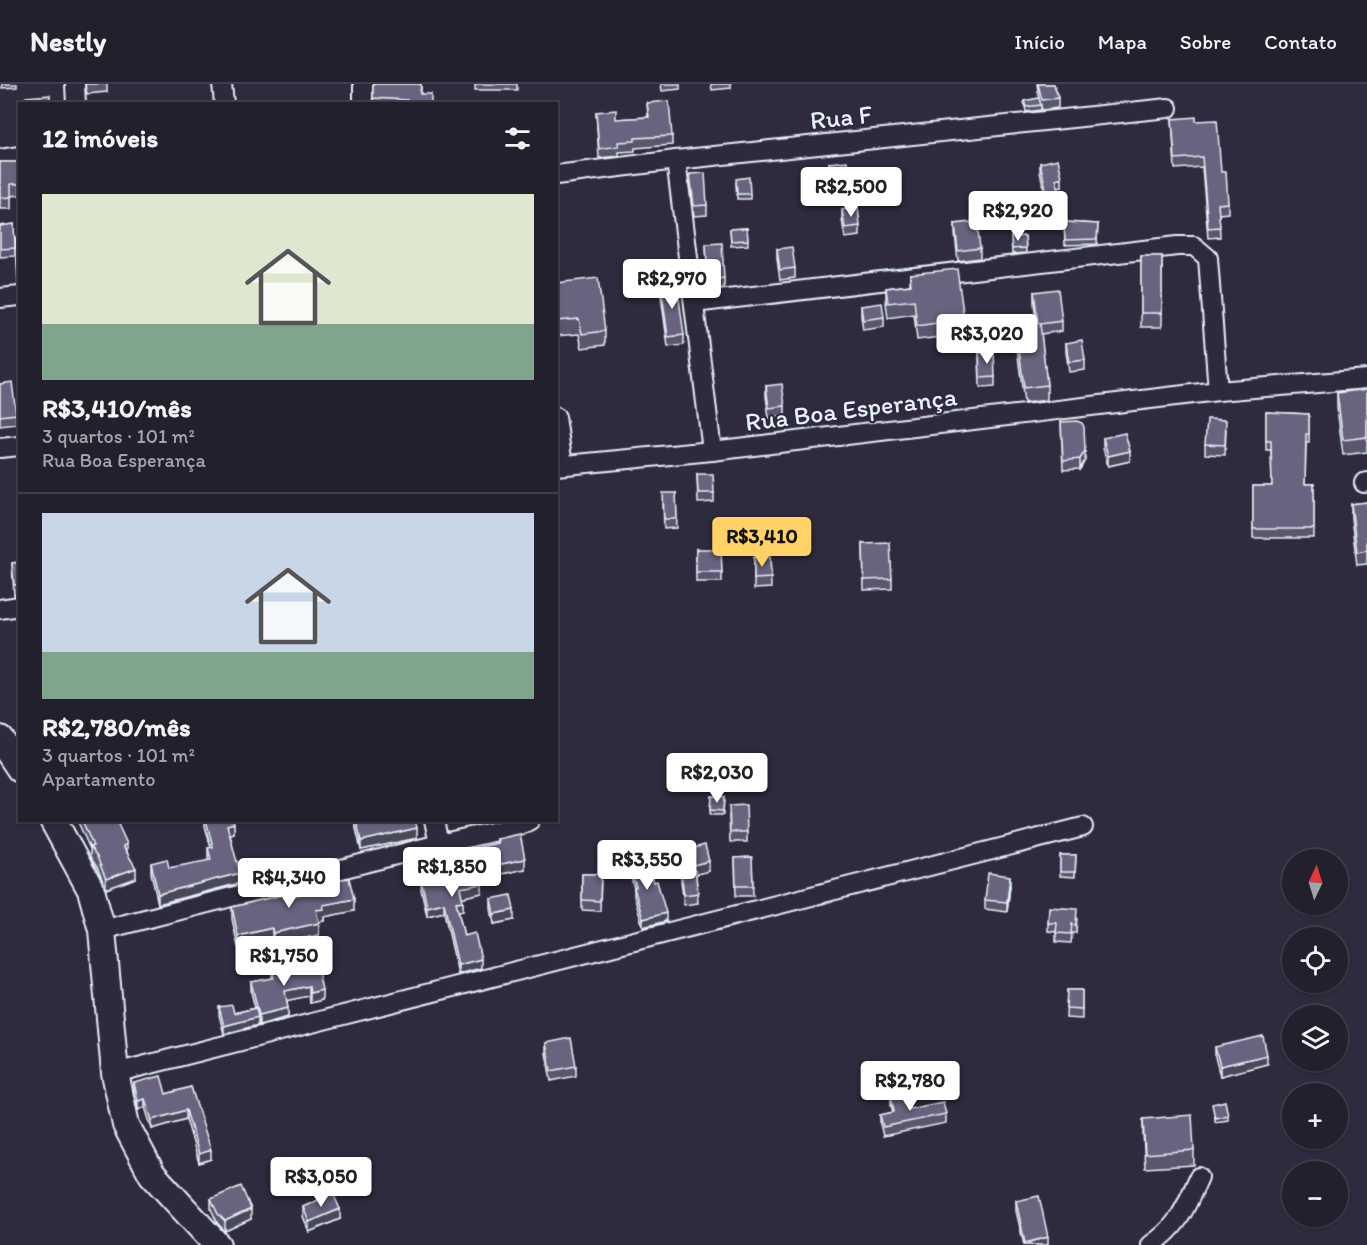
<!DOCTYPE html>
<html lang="pt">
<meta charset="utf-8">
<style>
:root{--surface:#23202e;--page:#2f2d3a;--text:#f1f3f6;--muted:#a3a3aa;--line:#403e4a;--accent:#ffd166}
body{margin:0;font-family:Itim,sans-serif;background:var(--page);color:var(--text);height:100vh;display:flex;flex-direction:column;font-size:22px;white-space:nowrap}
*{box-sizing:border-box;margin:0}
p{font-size:20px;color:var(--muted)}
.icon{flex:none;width:33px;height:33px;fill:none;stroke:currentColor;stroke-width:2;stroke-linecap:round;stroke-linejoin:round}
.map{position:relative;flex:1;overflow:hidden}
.details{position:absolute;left:18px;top:18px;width:540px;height:720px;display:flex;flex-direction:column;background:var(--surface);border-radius:0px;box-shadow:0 2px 4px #0004,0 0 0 2px var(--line)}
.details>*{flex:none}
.needle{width:39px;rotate:4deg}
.buttons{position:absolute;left:1282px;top:765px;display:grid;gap:12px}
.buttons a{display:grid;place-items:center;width:66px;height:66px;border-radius:50%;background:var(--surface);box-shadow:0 2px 4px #0004,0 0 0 2px var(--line);font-size:30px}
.price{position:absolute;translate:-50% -51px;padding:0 14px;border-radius:6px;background:#fff;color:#222;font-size:20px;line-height:39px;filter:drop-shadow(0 2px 3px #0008)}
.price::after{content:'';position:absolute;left:50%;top:36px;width:18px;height:14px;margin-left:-9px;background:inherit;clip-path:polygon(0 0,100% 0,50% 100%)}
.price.current{background:var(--accent);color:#111}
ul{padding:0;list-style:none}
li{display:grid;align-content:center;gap:12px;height:318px;padding:0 24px}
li+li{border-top:2px solid var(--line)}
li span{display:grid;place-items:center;height:186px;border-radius:0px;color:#555}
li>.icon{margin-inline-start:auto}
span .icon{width:108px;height:108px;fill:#fffc;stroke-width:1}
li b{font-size:26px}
h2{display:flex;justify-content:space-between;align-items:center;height:72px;padding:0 24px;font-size:26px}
header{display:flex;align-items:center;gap:36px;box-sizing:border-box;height:84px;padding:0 30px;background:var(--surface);border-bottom:2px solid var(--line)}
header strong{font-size:28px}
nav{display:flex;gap:33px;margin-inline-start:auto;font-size:21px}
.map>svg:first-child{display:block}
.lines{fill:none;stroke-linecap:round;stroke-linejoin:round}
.street-casing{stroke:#e8f1f8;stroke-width:22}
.secondary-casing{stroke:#e8f1f8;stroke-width:30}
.street{stroke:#2f2a3d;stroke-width:18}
.secondary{stroke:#2f2a3d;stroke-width:26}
.wall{fill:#5a566d;stroke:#e8f1f8;stroke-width:1.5}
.shaded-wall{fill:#4a4659;stroke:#e8f1f8;stroke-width:1.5}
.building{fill:#69647f;stroke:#e8f1f8;stroke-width:1.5}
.labels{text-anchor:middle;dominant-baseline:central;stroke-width:4.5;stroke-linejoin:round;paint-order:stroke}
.street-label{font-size:26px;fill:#e8f1f8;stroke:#2f2a3d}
</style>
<header>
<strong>Nestly</strong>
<nav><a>Início</a><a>Mapa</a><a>Sobre</a><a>Contato</a></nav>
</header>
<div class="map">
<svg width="1367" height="1161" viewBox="0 0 1367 1161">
<rect width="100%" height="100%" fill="#2f2a3d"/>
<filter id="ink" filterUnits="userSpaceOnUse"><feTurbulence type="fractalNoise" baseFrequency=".0167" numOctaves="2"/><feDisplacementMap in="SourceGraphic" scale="12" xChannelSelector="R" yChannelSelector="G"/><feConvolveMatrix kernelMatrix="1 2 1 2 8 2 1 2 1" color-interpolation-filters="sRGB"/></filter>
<g filter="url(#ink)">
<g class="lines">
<g class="street-casing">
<g id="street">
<polyline points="75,0 76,20"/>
<polyline points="222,0 224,20"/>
<polyline points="363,20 363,0"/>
<polyline points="0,75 20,72"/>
<polyline points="676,76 712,367"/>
<polyline points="556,91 676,76 1168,24"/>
<polyline points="0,214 20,212"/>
<polyline points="694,219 1177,162 1194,162 1208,174 1218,307"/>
<polyline points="556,333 563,381"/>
<polyline points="0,364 20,362"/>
<polyline points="556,382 712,367 1218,307 1367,295"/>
<polyline points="1364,399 1367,398"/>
<polyline points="0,525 20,522"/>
<polyline points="434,736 439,760"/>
<polyline points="102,846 439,760 519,742 530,736"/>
<polyline points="115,989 1083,743"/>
<path d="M1151,1161C1180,1141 1185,1124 1199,1093"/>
</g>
</g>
<g class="secondary-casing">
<g id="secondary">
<polyline points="0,655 20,685"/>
<polyline points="53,736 91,806 102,846 115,989 126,1041 152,1090 217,1161"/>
</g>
</g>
<use href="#street" class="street"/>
<use href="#secondary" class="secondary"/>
</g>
<g class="wall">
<polygon points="2,0 17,0 17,3 2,4"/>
<polygon points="85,0 107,0 107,8 87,10"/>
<polygon points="373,0 421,0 421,10 431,20 373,20"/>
<rect x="475" y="0" width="42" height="6"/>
<polygon points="661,0 680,0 680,5 662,7"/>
<polygon points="711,0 731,0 731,4 712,6"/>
<polygon points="1037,0 1054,0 1058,14 1058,24 1042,26 1041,22 1041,26 1026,28 1024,17 1039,14"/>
<polygon points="647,19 672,52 672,61 635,64 635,67 619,68 619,72 599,74 596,28 616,35 648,33"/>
<polygon points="1172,35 1196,37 1221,88 1228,119 1228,129 1219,130 1220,153 1208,154 1202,83 1175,85"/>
<polygon points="0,78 20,78 20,111 11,112 11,125 0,125"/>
<polygon points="829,79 851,101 851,110 833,113 829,89"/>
<polygon points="1040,79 1062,102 1058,103 1059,115 1047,118 1040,88"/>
<polygon points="690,90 707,121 707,131 694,132 690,100"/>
<polygon points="736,99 750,110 750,115 737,115"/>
<polygon points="842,126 860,142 860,152 845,154 842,136"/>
<polygon points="1064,138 1098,140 1097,160 1065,161"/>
<polygon points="14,140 15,172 0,173 0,142"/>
<polygon points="955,140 980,164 980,174 958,177 955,150"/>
<polygon points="747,144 748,161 731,162 730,145"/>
<polygon points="1025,152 1026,169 1012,170 1011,153"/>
<polygon points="16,154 20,154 20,201 18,201"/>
<polygon points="706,160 724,194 724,204 708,206"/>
<polygon points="777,165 795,184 795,194 780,196 777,175"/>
<rect x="1141" y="172" width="21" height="71"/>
<polygon points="910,190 964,235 964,250 917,256 914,230 888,234 886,219 886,204 910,201"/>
<polygon points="556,199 605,247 605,261 582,264 579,250 556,252"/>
<polygon points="661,202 684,251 684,261 668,263 661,212"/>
<polygon points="1034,208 1062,237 1062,247 1041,250 1047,301 1047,316 1024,319 1016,256 1016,241 1036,239 1034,218"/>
<polygon points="861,222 884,233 884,243 863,246 861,232"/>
<polygon points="1066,259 1085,276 1085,286 1069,288 1066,268"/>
<polygon points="979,269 995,293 995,303 980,304"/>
<polygon points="0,300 16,330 16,340 0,342"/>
<polygon points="766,302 785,322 785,331 769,334 766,312"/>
<polygon points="1367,305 1367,368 1343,371 1337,324 1337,309"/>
<polygon points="1266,328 1309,330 1309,359 1306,359 1305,400 1314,400 1314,454 1253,454 1253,402 1272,402 1271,366 1266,366"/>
<polygon points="1061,338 1085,376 1080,385 1063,386"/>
<polygon points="1226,346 1225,371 1205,370 1205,360"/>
<polygon points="1103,354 1130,377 1108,382 1103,364"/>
<polygon points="697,390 714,409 714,418 698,419"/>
<polygon points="676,409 677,444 664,445 663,419"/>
<polygon points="1367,418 1367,480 1357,481 1351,434 1351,420"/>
<polygon points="863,460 892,495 892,505 864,506"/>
<polygon points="696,465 722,488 722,498 696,498"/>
<polygon points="770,472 771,504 754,505 754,473"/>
<polygon points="20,478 20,511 14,511 12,479"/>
<polygon points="711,712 724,713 723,731 710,731"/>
<polygon points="729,732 747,748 747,758 730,758"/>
<polygon points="77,736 116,736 136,794 106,805 97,783 90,773 90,765"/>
<polygon points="205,736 233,736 234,749 230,750 240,799 158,820 151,789 151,779 169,784 208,777 208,764 211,764 205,742"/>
<polygon points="354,736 415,736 417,754 361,766"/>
<polygon points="497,755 525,785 482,794 477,774 477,764 497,760"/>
<polygon points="690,765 709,787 696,790 698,819 684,821 681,797 681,787 692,786 690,775"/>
<polygon points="1060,771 1076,771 1075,793 1060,792"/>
<polygon points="752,773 753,812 736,812 735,774"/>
<polygon points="420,776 455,780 482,809 462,813 463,826 458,827 464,852 481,884 458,890 444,828 427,832 421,805 421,795 422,795 420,786"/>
<polygon points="630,782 666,837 643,843 634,812 634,804 630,790"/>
<polygon points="582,790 601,790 600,827 582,826"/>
<polygon points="332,797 354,827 324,833 324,837 318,838 319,851 273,861 272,856 238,863 232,835 232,823 332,803"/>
<polygon points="1010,802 1007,828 985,825 985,816"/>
<polygon points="491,815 514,836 494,840 491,825"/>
<polygon points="1077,834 1076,849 1072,849 1071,859 1056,858 1056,848 1048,847 1048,839"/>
<polygon points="282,880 296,886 322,916 310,919 309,912 287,916 288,933 259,941 258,937 258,941 224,950 219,931 219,923 234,929 255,924 251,908 251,898 272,894 272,886 282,884"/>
<polygon points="1067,906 1082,906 1082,935 1066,934"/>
<polygon points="546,959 576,982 576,992 551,997 546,969"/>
<polygon points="1215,963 1267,980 1220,992 1215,973"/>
<polygon points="134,999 166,1010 191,1003 211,1075 199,1079 186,1035 152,1045 145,1023 138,1026 134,1008"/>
<polygon points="891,1012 909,1025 946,1030 946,1039 883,1052 880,1040 880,1031 893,1028 891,1021"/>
<polygon points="1143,1035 1194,1066 1194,1081 1145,1084 1143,1049"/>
<polygon points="211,1115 251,1135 225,1147 218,1140 211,1125"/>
<polygon points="1016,1117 1048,1161 1024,1161 1016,1127"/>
<polygon points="303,1123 340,1135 309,1148 303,1132"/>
</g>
<g class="shaded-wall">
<polygon points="1062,93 1062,102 1056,103 1056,95"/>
<polygon points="1059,106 1059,115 1047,118 1047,109"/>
<polygon points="1085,367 1085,376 1080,385 1080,375"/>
<polygon points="1130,367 1130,377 1108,382 1108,372"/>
<polygon points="234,739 234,749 227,751 227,741"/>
<polygon points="417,744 417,754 361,766 361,757"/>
<polygon points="127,760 127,769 123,762"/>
<polygon points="525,775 525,785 482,794 482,784"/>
<polygon points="709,777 709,787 693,791 693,781"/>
<polygon points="136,784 136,794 106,805 106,795"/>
<polygon points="240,789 240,799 158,820 158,810"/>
<polygon points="1010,792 1010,802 1007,828 1007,818"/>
<polygon points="482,800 482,809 460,814 460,804"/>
<polygon points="354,815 354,827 324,833 324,837 316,838 316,826 323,821"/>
<polygon points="463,817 463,826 456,828 456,818"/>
<polygon points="444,819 444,828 427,832 427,823"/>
<polygon points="514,826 514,836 494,840 494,830"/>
<polygon points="666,829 666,837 643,843 643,835"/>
<polygon points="319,839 319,851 273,861 273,849"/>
<polygon points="272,844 272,856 238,863 238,852"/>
<polygon points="481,875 481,884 458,890 458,881"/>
<polygon points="309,902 309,912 285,917 285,907"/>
<polygon points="322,906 322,916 310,919 310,909"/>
<polygon points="288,924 288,933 259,941 259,931"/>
<polygon points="258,933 258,941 224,950 224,942"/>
<polygon points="1267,971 1267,980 1220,992 1220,982"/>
<polygon points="145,1015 145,1023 138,1026 138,1017"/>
<polygon points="186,1026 186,1035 152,1045 152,1036"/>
<polygon points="1228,1031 1228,1036 1215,1038 1215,1034"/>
<polygon points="211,1066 211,1075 199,1079 199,1070"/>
<polygon points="251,1125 251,1135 225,1147 225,1137"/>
<polygon points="340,1125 340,1135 309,1148 309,1138"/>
<polygon points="1048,1153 1048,1161 1025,1161 1025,1159"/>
</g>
<g class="building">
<polygon points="373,0 421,0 420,10 431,10 431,20 407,20 407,16 373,14"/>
<polygon points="1038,0 1054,0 1058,14 1042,16"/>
<polygon points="50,11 50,20 27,20 26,13"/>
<polygon points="1039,14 1041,21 1026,23 1024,17"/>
<polygon points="669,17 672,52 635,54 635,57 618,58 619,62 599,65 596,28 616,26 616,35 649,33 647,19"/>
<polygon points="1196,33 1196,37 1217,36 1221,88 1226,88 1228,119 1218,120 1220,143 1208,144 1202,73 1175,75 1172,35"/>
<polygon points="1058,75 1062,93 1056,95 1059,106 1047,109 1040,79"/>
<polygon points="847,77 851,101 833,103 829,79"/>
<polygon points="0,78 20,78 20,100 11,100 11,113 0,114"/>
<polygon points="705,89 707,121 694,122 690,90"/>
<polygon points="749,93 750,110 737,110 736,95"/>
<polygon points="858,123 860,142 845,144 842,126"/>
<polygon points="977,137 980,164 958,167 955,140"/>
<polygon points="1064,138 1098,140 1097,155 1065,156"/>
<polygon points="14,140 15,164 0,165 0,142"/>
<polygon points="747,144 748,156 731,157 730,145"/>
<polygon points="1025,152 1026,164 1012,165 1011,153"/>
<polygon points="16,154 20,154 20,191 18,191"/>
<polygon points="722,159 724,194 708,196 706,160"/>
<polygon points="792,163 795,184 780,186 777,165"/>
<rect x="1141" y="172" width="21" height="57"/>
<polygon points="957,185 964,235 917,242 914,216 888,219 886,204 911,201 910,190"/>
<polygon points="598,194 605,247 582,250 579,235 556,237 556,199"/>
<polygon points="677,200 684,251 668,253 661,202"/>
<polygon points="1058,205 1062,237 1040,240 1040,239 1038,239 1034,208"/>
<polygon points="882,219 884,233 863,236 861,222"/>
<polygon points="1040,239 1047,301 1024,304 1016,241"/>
<polygon points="1082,256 1085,276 1069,278 1066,259"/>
<polygon points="994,268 995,293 980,294 979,269"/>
<polygon points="12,298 16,330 0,332 0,300"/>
<polygon points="782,300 785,322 769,324 766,302"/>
<polygon points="1367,305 1367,353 1343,356 1337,309"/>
<polygon points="1266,328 1309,330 1309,350 1306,350 1305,400 1314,400 1314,445 1253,445 1253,402 1272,402 1271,357 1266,357"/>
<polygon points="1207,335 1226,336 1225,361 1205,360"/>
<polygon points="1077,337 1082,339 1084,343 1085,367 1080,375 1063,377 1061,338"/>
<polygon points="1125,349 1130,367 1108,372 1103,354"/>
<polygon points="697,390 713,390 714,409 698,409"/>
<polygon points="663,409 676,409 677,435 664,435"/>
<polygon points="1367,418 1367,466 1357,468 1351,420"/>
<polygon points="890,459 892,495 864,496 863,460"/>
<polygon points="696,465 721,465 722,488 696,488"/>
<polygon points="770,472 771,494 754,495 754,473"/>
<polygon points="20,478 20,501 14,501 12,479"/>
<polygon points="711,712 724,713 723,727 710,726"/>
<polygon points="746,721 747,748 730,748 729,722"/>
<polygon points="82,736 116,736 127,760 123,762 136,784 106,795 97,773 90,763 93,762"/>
<polygon points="206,736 233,736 234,739 227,741 240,789 158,810 151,779 167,775 169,784 211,776 208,764 213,763"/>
<polygon points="356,736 415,736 417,744 361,757"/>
<polygon points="520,750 525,775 482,784 477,764 498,759 497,755"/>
<polygon points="705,761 709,777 693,781 690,765"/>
<polygon points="453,770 455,780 477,775 482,800 460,804 463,817 456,818 464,852 475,849 481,875 458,881 444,819 427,823 421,795 424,794 420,776"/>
<polygon points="1060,771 1076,771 1075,788 1060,788"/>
<polygon points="752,773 753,802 736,802 735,774"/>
<polygon points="648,776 654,798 657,797 666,829 643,835 634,804 636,803 630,782"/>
<polygon points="695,786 698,809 684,811 681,787"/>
<polygon points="988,789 1010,792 1007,818 985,816"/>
<polygon points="582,790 601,790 600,817 582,816"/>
<polygon points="349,794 354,815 323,821 324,825 316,826 319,839 273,849 272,844 238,852 232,823 295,808 296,811 333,803 332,797"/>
<polygon points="511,811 514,826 494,830 491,815"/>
<polygon points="1049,823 1077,825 1076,841 1072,840 1071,850 1056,849 1057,839 1048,839"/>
<polygon points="294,877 296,886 317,881 322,906 310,909 309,902 285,907 288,924 259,931 251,898 274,894 272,886 283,884 282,880"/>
<polygon points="1067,906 1082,906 1082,925 1066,924"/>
<polygon points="232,921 234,929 256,924 258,933 224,942 219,923"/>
<polygon points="1263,952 1267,971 1220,982 1215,963"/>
<polygon points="571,954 576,982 551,987 546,959"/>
<polygon points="161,992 166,1010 191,1003 211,1066 199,1070 186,1026 152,1036 145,1015 138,1017 134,999"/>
<polygon points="906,1009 909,1025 943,1018 946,1030 883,1043 880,1031 894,1028 891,1012"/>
<polygon points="1225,1017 1228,1031 1215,1034 1212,1020"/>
<polygon points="1192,1031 1194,1066 1145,1070 1143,1035"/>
<polygon points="241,1102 251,1125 225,1137 218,1130 211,1115"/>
<polygon points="333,1109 340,1125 309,1138 303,1123"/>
<polygon points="1039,1112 1048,1153 1025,1159 1016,1117"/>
</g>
</g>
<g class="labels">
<g class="street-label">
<text transform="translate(841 33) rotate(-6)">Rua F</text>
<text transform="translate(851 325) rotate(-7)">Rua Boa Esperança</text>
</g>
</g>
</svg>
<div class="buttons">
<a><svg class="needle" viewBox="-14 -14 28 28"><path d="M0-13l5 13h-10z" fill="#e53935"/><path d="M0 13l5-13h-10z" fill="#a3a3aa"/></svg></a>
<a><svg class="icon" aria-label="locate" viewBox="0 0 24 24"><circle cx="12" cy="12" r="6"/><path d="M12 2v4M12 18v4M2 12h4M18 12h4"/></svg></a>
<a><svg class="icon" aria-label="layers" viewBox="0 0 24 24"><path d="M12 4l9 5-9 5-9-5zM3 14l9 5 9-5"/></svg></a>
<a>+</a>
<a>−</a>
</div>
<b class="price" style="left:851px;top:134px">R$2,500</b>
<b class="price" style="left:1018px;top:158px">R$2,920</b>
<b class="price" style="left:672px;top:226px">R$2,970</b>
<b class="price" style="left:987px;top:281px">R$3,020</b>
<b class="price current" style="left:762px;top:484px">R$3,410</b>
<b class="price" style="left:717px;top:720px">R$2,030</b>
<b class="price" style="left:647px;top:807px">R$3,550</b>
<b class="price" style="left:452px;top:814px">R$1,850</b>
<b class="price" style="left:289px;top:825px">R$4,340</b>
<b class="price" style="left:284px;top:903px">R$1,750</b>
<b class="price" style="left:910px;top:1028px">R$2,780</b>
<b class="price" style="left:321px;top:1124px">R$3,050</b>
<section class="details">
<h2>12 imóveis<svg class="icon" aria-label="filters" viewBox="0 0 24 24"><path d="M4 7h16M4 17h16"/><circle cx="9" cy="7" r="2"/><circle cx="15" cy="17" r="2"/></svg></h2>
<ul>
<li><span style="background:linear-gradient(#dfe7d0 70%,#7fa58c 0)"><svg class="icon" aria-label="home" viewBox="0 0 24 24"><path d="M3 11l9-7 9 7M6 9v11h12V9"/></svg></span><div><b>R$3,410/mês</b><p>3 quartos · 101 m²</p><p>Rua Boa Esperança</p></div></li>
<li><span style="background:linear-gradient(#c9d6e8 75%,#7fa58c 0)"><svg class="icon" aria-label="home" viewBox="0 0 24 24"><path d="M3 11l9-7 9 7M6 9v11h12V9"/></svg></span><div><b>R$2,780/mês</b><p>3 quartos · 101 m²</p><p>Apartamento</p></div></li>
</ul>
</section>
</div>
